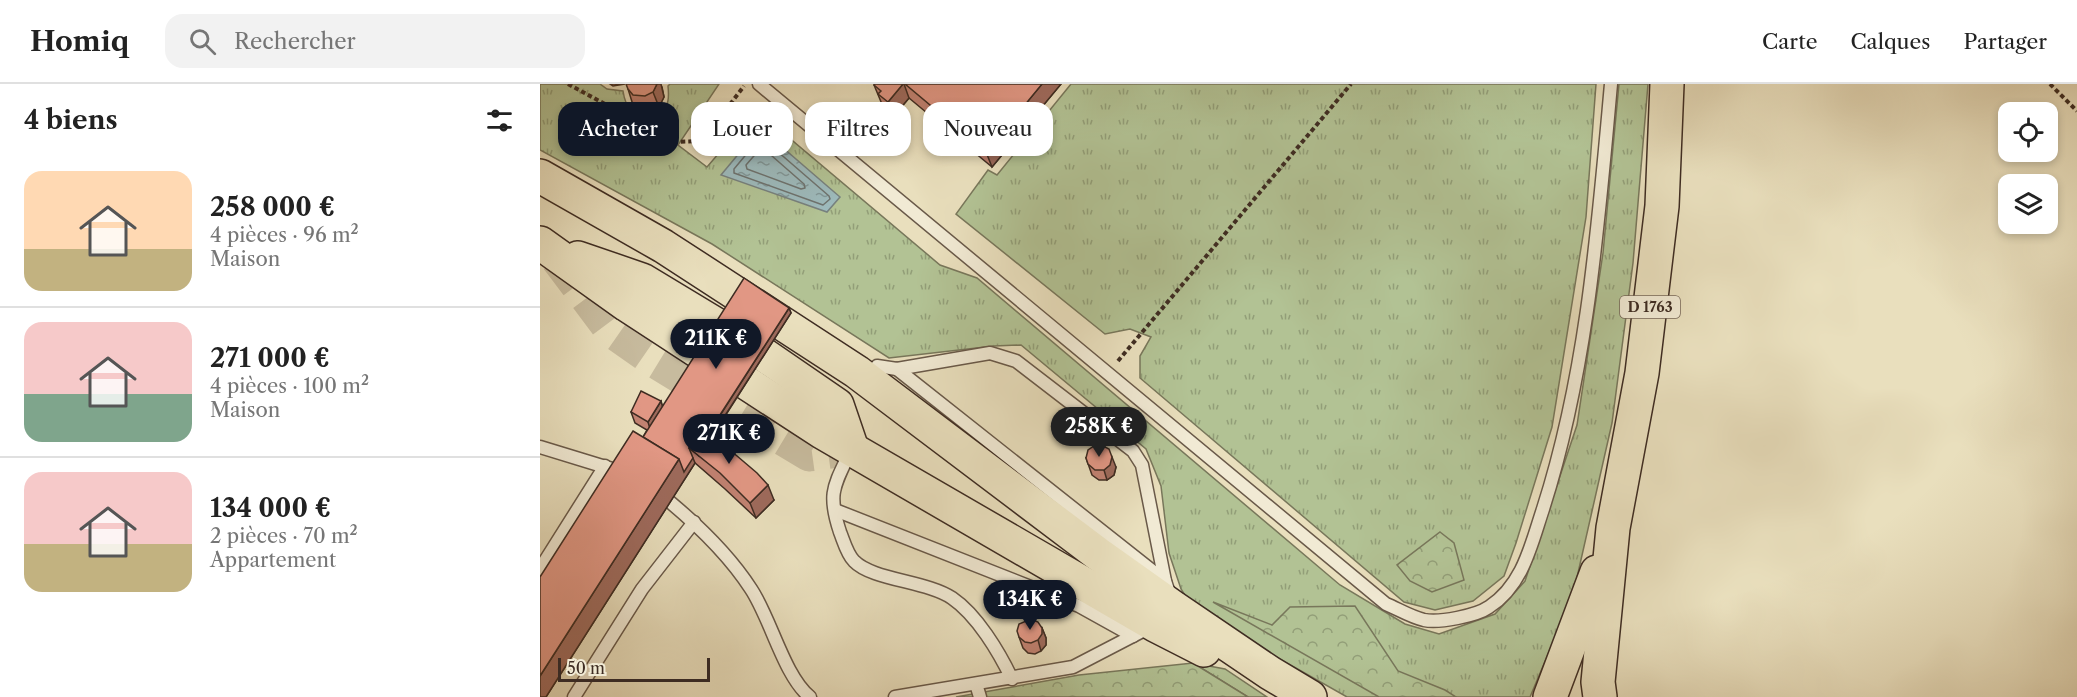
<!DOCTYPE html>
<html lang="fr">
<meta charset="utf-8">
<style>
:root{--surface:#fff;--page:#f2f2f2;--text:#222;--muted:#767676;--line:#e0e0e0;--accent:#111827}
body{margin:0;font-family:"Libre Caslon Text",serif;background:var(--page);color:var(--text);height:100vh;display:flex;flex-direction:column;font-size:22px;white-space:nowrap}
*{box-sizing:border-box;margin:0}
p{font-size:20px;color:var(--muted)}
.icon{flex:none;width:33px;height:33px;fill:none;stroke:currentColor;stroke-width:2;stroke-linecap:round;stroke-linejoin:round}
.map{position:relative;flex:1;overflow:hidden}
.details{display:flex;flex-direction:column;background:var(--surface);width:540px}
.details>*{flex:none}
.hud{position:absolute;left:18px;top:18px;width:570px;height:54px;display:flex;gap:12px}
.tools{position:absolute;left:1458px;top:18px;display:grid;gap:12px}
.tools a{display:grid;place-items:center;width:60px;height:60px;border-radius:12px;background:var(--surface);box-shadow:0 3px 9px #0003;font-size:30px}
.scale{position:absolute;left:18px;bottom:15px;width:152px;box-sizing:border-box;padding-left:6px;border:3px solid #3e2c22;border-top:0;font-size:16px;line-height:21px;white-space:nowrap;color:#3e2c22;-webkit-text-stroke:4px #f1ead4;paint-order:stroke}
.price{position:absolute;translate:-50% -51px;padding:0 14px;border-radius:21px;background:var(--accent);color:#fff;font-size:20px;line-height:39px;filter:drop-shadow(0 2px 3px #0008)}
.price::after{content:'';position:absolute;left:50%;top:36px;width:18px;height:14px;margin-left:-9px;background:inherit;clip-path:polygon(0 0,100% 0,50% 100%)}
.price.on{background:#222;color:#fff}
ul{padding:0;list-style:none}
li{display:flex;align-items:center;gap:18px;height:150px;padding:0 24px}
li+li{border-top:2px solid var(--line)}
li span{display:grid;place-items:center;flex:none;width:168px;height:120px;border-radius:18px;color:#555}
li>.icon{margin-inline-start:auto}
span .icon{width:72px;height:72px;fill:#fffc;stroke-width:1}
li b{font-size:26px}
h2{display:flex;justify-content:space-between;align-items:center;height:72px;padding:0 24px;font-size:26px}
.chip{padding:0 21px;border-radius:18px;background:var(--surface);box-shadow:0 3px 9px #0003;font-size:21px;line-height:54px}
.chip.on{background:var(--accent);color:#fff}
header{display:flex;align-items:center;gap:36px;box-sizing:border-box;height:84px;padding:0 30px;background:var(--surface);border-bottom:2px solid var(--line)}
header strong{font-size:28px}
nav{display:flex;gap:33px;margin-inline-start:auto;font-size:21px}
.search{width:420px;height:54px;background:var(--page);display:flex;align-items:center;gap:15px;box-sizing:border-box;padding:0 21px;border-radius:18px;color:var(--muted);font-size:22px}
main{display:flex;flex:1;min-height:0}
.map>svg:first-child{display:block}
.grass{fill:url(#grass-tufts);stroke:#78775b;stroke-width:1.5}
.forest{fill:url(#forest-crowns);stroke:#78775b;stroke-width:1.5}
.water{fill:url(#water-ripples);stroke:#77817e;stroke-width:1.5}
.lines{fill:none;stroke-linecap:round;stroke-linejoin:round}
.shore{stroke:#6e736f;stroke-width:1.5}
.motorway-tunnel{stroke:#c7bb9e;stroke-width:33;stroke-dasharray:33 16;stroke-linecap:butt}
.service-casing{stroke:#695949;stroke-width:15}
.primary-casing{stroke:#3e2c22;stroke-width:36}
.motorway-casing{stroke:#3e2c22;stroke-width:36}
.path{stroke:#3e2c22;stroke-width:4;stroke-dasharray:4.5 3;stroke-linecap:butt}
.service{stroke:#f1ead4;stroke-width:12}
.primary{stroke:#e9dfbd;stroke-width:33}
.motorway{stroke:#e9dfbd;stroke-width:33}
.wall{fill:#c28272;stroke:#3e2c22;stroke-width:1.5}
.shaded-wall{fill:#9e6a5c;stroke:#3e2c22;stroke-width:1.5}
.building{fill:#e19784;stroke:#3e2c22;stroke-width:1.5}
.labels{text-anchor:middle;dominant-baseline:central;stroke-width:6;stroke-linejoin:round;paint-order:stroke}
.shield{fill:#f1ead4;stroke:#746557;stroke-width:1.5}
.shield-label{font-size:14px;font-weight:bold;fill:#3e2c22}
</style>
<header>
<strong>Homiq</strong>
<div class="search"><svg class="icon" aria-label="search" viewBox="0 0 24 24"><circle cx="10" cy="10" r="6"/><path d="M15 15l6 6"/></svg>Rechercher</div>
<nav><a>Carte</a><a>Calques</a><a>Partager</a></nav>
</header>
<main>
<section class="details">
<h2>4 biens<svg class="icon" aria-label="filters" viewBox="0 0 24 24"><path d="M4 7h16M4 17h16"/><circle cx="9" cy="7" r="2"/><circle cx="15" cy="17" r="2"/></svg></h2>
<ul>
<li><span style="background:linear-gradient(#ffd9b3 65%,#c2b280 0)"><svg class="icon" aria-label="home" viewBox="0 0 24 24"><path d="M3 11l9-7 9 7M6 9v11h12V9"/></svg></span><div><b>258 000 €</b><p>4 pièces · 96 m²</p><p>Maison</p></div></li>
<li><span style="background:linear-gradient(#f6c9c9 60%,#7fa58c 0)"><svg class="icon" aria-label="home" viewBox="0 0 24 24"><path d="M3 11l9-7 9 7M6 9v11h12V9"/></svg></span><div><b>271 000 €</b><p>4 pièces · 100 m²</p><p>Maison</p></div></li>
<li><span style="background:linear-gradient(#f6c9c9 60%,#c2b280 0)"><svg class="icon" aria-label="home" viewBox="0 0 24 24"><path d="M3 11l9-7 9 7M6 9v11h12V9"/></svg></span><div><b>134 000 €</b><p>2 pièces · 70 m²</p><p>Appartement</p></div></li>
</ul>
</section>
<div class="map">
<svg width="1537" height="613" viewBox="0 0 1537 613">
<defs>
<pattern id="grass-tufts" width="24" height="20" patternUnits="userSpaceOnUse" patternTransform="scale(1.5)"><rect width="24" height="20" fill="#b2c294"/><path d="M3 7l-1-3M5 7V3M7 7l1-3M15 17l-1-3M17 17v-4M19 17l1-3" fill="none" stroke="#929e78"/></pattern>
<pattern id="forest-crowns" width="20" height="18" patternUnits="userSpaceOnUse" patternTransform="scale(1.5)"><rect width="20" height="18" fill="#b2c294"/><path d="M2 6a3 3 0 1 1 6 0M12 15a3 3 0 1 1 6 0" fill="none" stroke="#929e78"/></pattern>
<pattern id="water-ripples" width="26" height="14" patternUnits="userSpaceOnUse" patternTransform="scale(1.5)"><rect width="26" height="14" fill="#9dbabc"/><path d="M2 4q2-2 4 0t4 0M15 11q2-2 4 0t4 0" fill="none" stroke="#819798"/></pattern>
</defs>
<rect width="100%" height="100%" fill="#e9dfbd"/>
<filter id="stains"><feTurbulence type="fractalNoise" baseFrequency=".00333" numOctaves="4"/><feColorMatrix values="0 0 0 0 .2 0 0 0 0 .09 0 0 0 0 .02 0 0 0 .5 -.17"/></filter>
<radialGradient id="worn" r=".72"><stop offset=".6" stop-color="#630" stop-opacity="0"/><stop offset="1" stop-color="#630" stop-opacity=".3"/></radialGradient>
<g class="grass">
<path d="M0,0H60L67,5L83,7C86,27 93,29 110,34C127,25 130,22 128,2L130,0H179L138,61L167,83L216,26L400,181L437,194L800,501L865,540L899,550L955,530L985,497L1037,341L1063,169L1079,0H1108L1093,179L1072,339L1033,511L990,613H807L655,527L641,505L629,469L621,402L606,365L481,261L454,262L349,274L172,160L0,66Z"/>
<polygon points="531,0 1056,0 1046,133 1012,343 976,459 964,492 933,517 895,526 864,518 600,294 600,272 611,253 590,245 565,250 416,130 448,86 457,91"/>
<polygon points="653,579 685,585 727,613 708,613"/>
</g>
<g class="forest">
<polygon points="900,448 914,459 924,496 892,508 870,497 857,481"/>
<polygon points="673,518 732,541 750,523 815,522 858,587 905,606 916,613 839,613"/>
<polygon points="653,579 708,613 416,613 539,591"/>
</g>
<polygon class="water" points="220,44 300,113 287,128 181,91"/>
<g class="lines">
<g class="shore">
<polygon points="222,54 289,112 290,115 283,121 194,89 194,85 219,55"/>
<polygon points="220,65 224,65 264,100 265,104 261,105 207,85 206,81"/>
</g>
<polyline class="motorway-tunnel" points="17,175 71,247 117,279 269,371 312,365"/>
<g class="service-casing">
<g id="service">
<path d="M219,0L846,520C858,525 871,533 884,536C899,539 936,532 949,523C983,501 991,461 1003,425C1047,288 1058,143 1071,0"/>
<polyline points="337,282 357,285 450,269 476,277 593,367 602,381 625,497 630,512"/>
<polyline points="357,285 625,497"/>
<polyline points="0,363 72,385"/>
<path d="M311,366C294,402 287,409 300,448C304,458 307,470 314,477C332,496 387,497 412,514C437,531 459,568 472,595"/>
<path d="M130,418C161,444 189,471 211,505C231,535 244,592 270,613"/>
<polyline points="295,426 539,522 593,552"/>
<polyline points="0,485 65,382"/>
<polyline points="436,600 440,613"/>
<polyline points="34,613 102,505 154,438"/>
<polyline points="355,613 533,583 612,542"/>
</g>
</g>
<g class="primary-casing">
<g id="primary">
<polyline points="1010,613 1057,488"/>
<polyline points="1060,613 1058,598 1073,444 1102,289 1122,122 1127,0"/>
</g>
</g>
<g class="motorway-casing">
<g id="motorway">
<polyline points="0,92 123,162 317,288 558,470 634,524 730,589 770,613"/>
<polyline points="0,159 87,221 282,348 615,541 664,566"/>
<polyline points="38,174 102,196 208,260 297,321 312,365"/>
</g>
</g>
<g class="path">
<polyline points="28,0 135,58 162,57 204,2"/>
<polyline points="1510,0 1537,27"/>
<polyline points="578,277 811,0"/>
</g>
<use href="#service" class="service"/>
<use href="#primary" class="primary"/>
<use href="#motorway" class="motorway"/>
</g>
<g class="wall">
<polygon points="70,0 85,0 73,2"/>
<polygon points="335,0 521,0 452,83 369,14 353,33 344,25 334,1"/>
<polygon points="122,3 124,13 119,23 111,27 99,26 93,21 88,5"/>
<polygon points="249,224 251,229 173,351 234,416 216,434 185,405 155,379 6,613 103,353 107,346 95,339 91,328 121,317 122,322"/>
<polygon points="546,374 576,383 574,391 567,396 559,396 552,391"/>
<polygon points="502,544 506,554 506,561 501,567 495,570 488,569 483,564 479,553"/>
</g>
<g class="shaded-wall">
<polygon points="117,0 121,0 124,13 119,23 113,8"/>
<polygon points="363,0 364,0 369,14 353,33 348,18"/>
<polygon points="502,0 521,0 452,83 446,68"/>
<polygon points="249,224 251,229 159,372 156,369"/>
<polygon points="121,317 124,328 111,348 108,338"/>
<polygon points="572,373 576,383 574,391 567,396 564,386"/>
<polygon points="153,374 155,379 6,613 0,613 0,592 139,375"/>
<polygon points="228,401 234,416 216,434 210,419"/>
<polygon points="502,544 506,554 506,561 501,567 498,556"/>
</g>
<g class="building">
<polygon points="86,0 117,0 113,8 105,12 93,11 88,5"/>
<polygon points="335,0 363,0 348,18 338,10 341,7 334,1"/>
<polygon points="365,0 502,0 446,68"/>
<polygon points="204,194 249,224 169,348 163,343 149,364 153,374 144,388 139,375 103,353"/>
<polygon points="101,307 121,317 108,338 91,328"/>
<polygon points="163,343 217,389 228,401 210,419 180,389 149,364"/>
<polygon points="93,347 139,375 0,592 0,493"/>
<polygon points="554,362 563,362 569,365 572,373 570,381 564,386 555,386 548,380 546,374 548,366"/>
<polygon points="491,535 498,538 502,544 502,550 498,556 491,559 485,558 479,553 477,547 479,540"/>
</g>
<g class="labels">
<rect class="shield" x="1080" y="212" width="60" height="22" rx="4.5"/>
<g class="shield-label">
<text x="1110" y="223">D 1763</text>
</g>
</g>
<rect width="100%" height="100%" filter="url(#stains)"/>
<rect width="100%" height="100%" fill="url(#worn)"/>
</svg>
<div class="tools">
<a><svg class="icon" aria-label="locate" viewBox="0 0 24 24"><circle cx="12" cy="12" r="6"/><path d="M12 2v4M12 18v4M2 12h4M18 12h4"/></svg></a>
<a><svg class="icon" aria-label="layers" viewBox="0 0 24 24"><path d="M12 4l9 5-9 5-9-5zM3 14l9 5 9-5"/></svg></a>
</div>
<div class="scale">50 m</div>
<b class="price" style="left:176px;top:286px">211K €</b>
<b class="price on" style="left:559px;top:374px">258K €</b>
<b class="price" style="left:189px;top:381px">271K €</b>
<b class="price" style="left:490px;top:547px">134K €</b>
<div class="hud">
<a class="chip on">Acheter</a>
<a class="chip">Louer</a>
<a class="chip">Filtres</a>
<a class="chip">Nouveau</a>
</div>
</div>
</main>
